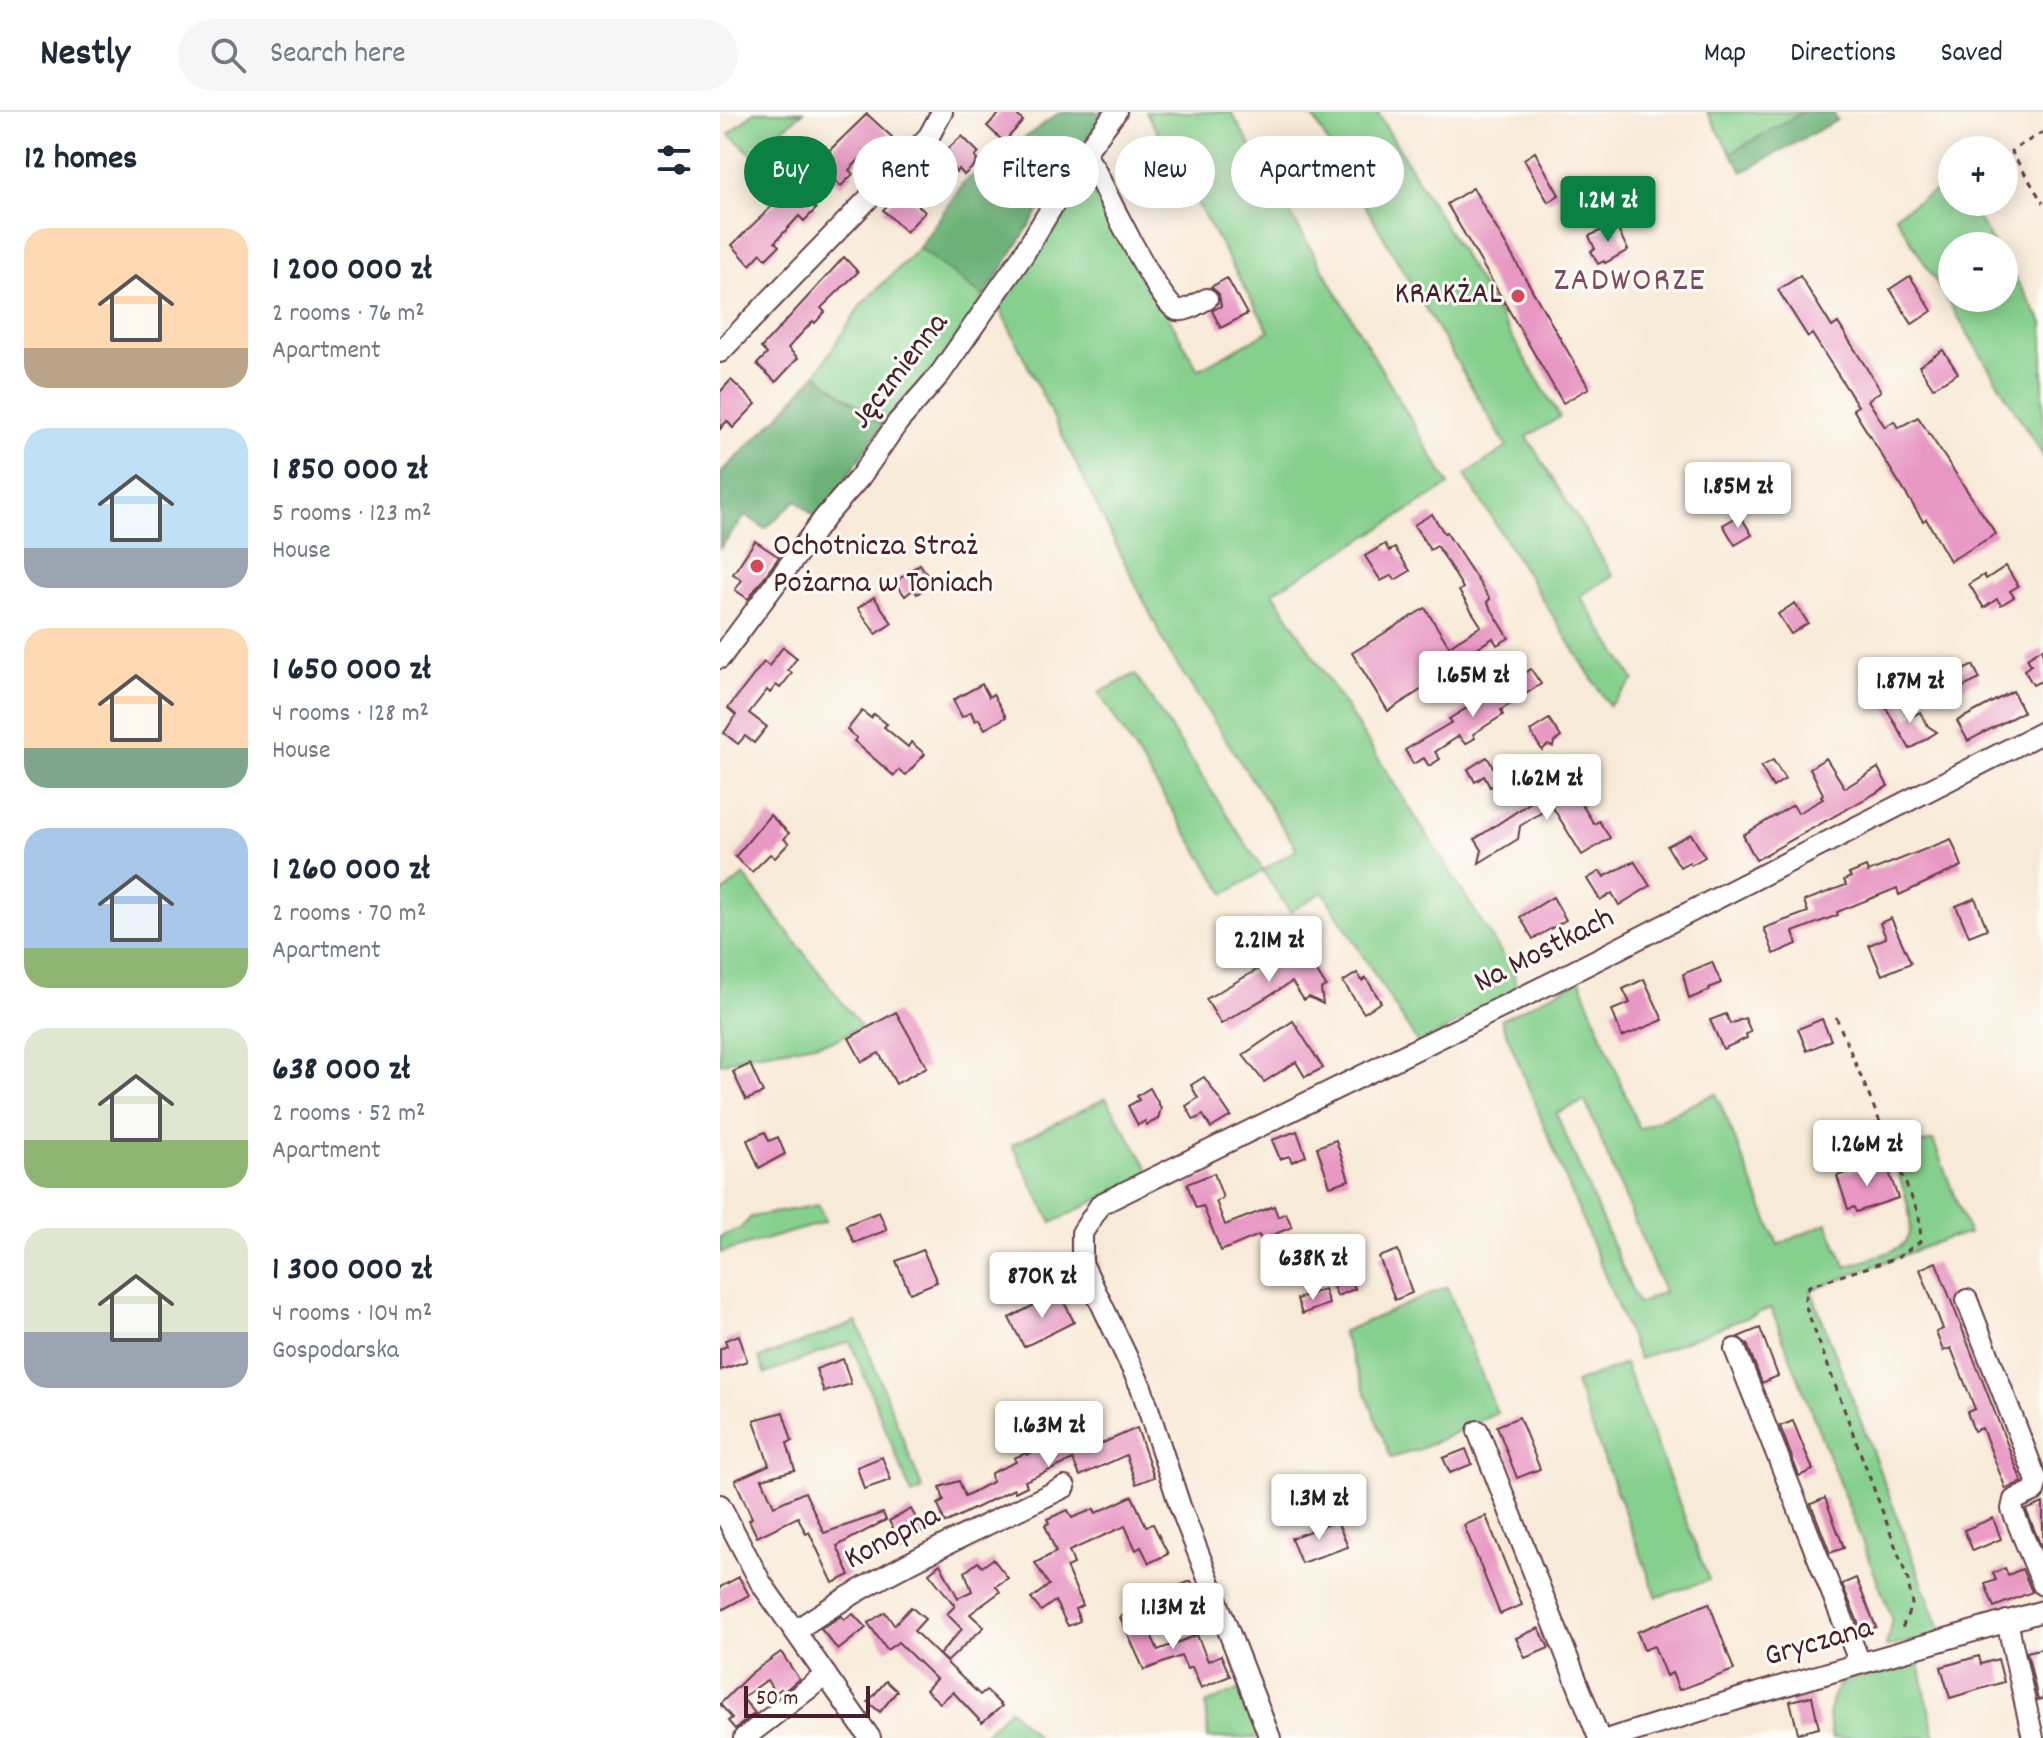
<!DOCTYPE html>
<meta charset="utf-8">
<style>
:root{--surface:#fff;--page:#f6f6f7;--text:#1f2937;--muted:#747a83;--line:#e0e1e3;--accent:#0b8043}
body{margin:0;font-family:Dekko,sans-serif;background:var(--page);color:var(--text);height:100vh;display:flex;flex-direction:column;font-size:30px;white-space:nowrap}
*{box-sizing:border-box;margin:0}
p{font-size:26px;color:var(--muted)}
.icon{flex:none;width:44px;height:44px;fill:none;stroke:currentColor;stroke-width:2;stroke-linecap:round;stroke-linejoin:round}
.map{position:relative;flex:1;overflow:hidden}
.sheet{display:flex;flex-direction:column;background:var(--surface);width:720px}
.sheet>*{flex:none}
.banner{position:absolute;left:24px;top:24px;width:760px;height:72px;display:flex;gap:16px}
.buttons{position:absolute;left:1218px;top:24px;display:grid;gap:16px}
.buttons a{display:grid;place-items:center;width:80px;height:80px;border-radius:50%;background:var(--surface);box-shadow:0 4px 20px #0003;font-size:40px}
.scale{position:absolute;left:24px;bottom:20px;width:126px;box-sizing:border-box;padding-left:8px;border:4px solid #4a1f2b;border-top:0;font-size:22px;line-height:28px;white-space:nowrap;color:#4a1f2b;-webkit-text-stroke:6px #fdfcf7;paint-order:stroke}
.price{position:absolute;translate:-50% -68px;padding:0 18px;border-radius:8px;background:#fff;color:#222;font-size:26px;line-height:52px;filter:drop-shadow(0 2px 4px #0008)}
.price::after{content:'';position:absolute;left:50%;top:48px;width:24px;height:18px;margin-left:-12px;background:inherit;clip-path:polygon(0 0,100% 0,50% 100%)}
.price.on{background:var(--accent);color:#fff}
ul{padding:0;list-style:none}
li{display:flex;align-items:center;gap:24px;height:200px;padding:0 24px}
li span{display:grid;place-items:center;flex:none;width:224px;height:160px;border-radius:24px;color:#555}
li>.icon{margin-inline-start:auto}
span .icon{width:96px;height:96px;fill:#fffc;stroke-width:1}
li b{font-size:34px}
h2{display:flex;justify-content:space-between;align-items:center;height:96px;padding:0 24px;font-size:34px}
.chip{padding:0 28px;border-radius:36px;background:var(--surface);box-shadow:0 4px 20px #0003;font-size:28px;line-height:72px}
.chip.on{background:var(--accent);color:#fff}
header{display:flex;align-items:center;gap:48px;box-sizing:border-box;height:112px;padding:0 40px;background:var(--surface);border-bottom:2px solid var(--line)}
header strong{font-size:38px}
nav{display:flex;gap:44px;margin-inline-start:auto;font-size:28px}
.search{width:560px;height:72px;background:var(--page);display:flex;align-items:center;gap:20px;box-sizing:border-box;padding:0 28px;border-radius:44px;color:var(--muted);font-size:30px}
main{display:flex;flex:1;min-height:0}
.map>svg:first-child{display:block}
.green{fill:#86d08d;stroke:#68785c;stroke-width:2;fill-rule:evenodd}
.forest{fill:#6cb278;stroke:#5b6852;stroke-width:2}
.building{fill:#e898c3}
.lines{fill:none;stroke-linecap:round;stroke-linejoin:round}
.minor-casing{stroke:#643d45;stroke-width:24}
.path{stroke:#643d45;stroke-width:3;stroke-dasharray:6 6;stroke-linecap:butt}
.minor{stroke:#fff;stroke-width:20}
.poi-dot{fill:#d1495b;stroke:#fdfcf7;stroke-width:3}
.labels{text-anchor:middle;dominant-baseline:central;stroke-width:6;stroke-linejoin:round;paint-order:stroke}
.poi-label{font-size:32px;fill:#4a1f2b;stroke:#fdfcf7;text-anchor:end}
.street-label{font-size:32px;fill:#4a1f2b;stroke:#fdfcf7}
.neighbourhood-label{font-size:34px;letter-spacing:2px;fill:#814960;stroke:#fdfcf7}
</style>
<header>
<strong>Nestly</strong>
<div class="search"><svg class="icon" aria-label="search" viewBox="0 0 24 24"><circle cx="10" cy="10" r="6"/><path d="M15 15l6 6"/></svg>Search here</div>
<nav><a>Map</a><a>Directions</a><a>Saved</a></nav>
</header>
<main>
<section class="sheet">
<h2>12 homes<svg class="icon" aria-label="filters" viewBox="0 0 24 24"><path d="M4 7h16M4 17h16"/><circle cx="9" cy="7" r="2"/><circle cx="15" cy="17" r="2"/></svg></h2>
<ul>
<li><span style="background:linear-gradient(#ffd9b3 75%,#b9a48a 0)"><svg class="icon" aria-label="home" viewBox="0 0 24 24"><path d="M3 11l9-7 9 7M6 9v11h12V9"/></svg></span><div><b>1 200 000 zł</b><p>2 rooms · 76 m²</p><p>Apartment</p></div></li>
<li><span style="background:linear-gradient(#bfe0f5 75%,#9aa5b1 0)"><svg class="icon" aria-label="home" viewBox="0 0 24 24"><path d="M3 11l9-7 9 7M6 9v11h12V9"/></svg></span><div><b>1 850 000 zł</b><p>5 rooms · 123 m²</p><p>House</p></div></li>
<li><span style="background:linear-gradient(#ffd9b3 75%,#7fa58c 0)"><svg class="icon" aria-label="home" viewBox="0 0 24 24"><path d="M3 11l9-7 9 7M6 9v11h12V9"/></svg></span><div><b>1 650 000 zł</b><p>4 rooms · 128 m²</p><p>House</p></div></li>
<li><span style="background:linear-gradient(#a9c7e8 75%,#8fb573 0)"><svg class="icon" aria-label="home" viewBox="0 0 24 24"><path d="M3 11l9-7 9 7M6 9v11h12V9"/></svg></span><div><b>1 260 000 zł</b><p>2 rooms · 70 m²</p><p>Apartment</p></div></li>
<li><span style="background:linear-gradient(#dfe7d0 70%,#8fb573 0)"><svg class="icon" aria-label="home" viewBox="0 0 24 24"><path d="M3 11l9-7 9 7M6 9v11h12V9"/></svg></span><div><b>638 000 zł</b><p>2 rooms · 52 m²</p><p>Apartment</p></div></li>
<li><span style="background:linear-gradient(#dfe7d0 65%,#9aa5b1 0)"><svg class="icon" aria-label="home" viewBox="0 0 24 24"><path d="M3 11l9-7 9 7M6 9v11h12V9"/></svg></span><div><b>1 300 000 zł</b><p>4 rooms · 104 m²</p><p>Gospodarska</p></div></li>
</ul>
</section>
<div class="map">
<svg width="1323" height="1626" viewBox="0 0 1323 1626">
<rect width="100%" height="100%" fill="#fdfcf7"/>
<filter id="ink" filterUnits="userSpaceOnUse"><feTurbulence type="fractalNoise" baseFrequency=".0125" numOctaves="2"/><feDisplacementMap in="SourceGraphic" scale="16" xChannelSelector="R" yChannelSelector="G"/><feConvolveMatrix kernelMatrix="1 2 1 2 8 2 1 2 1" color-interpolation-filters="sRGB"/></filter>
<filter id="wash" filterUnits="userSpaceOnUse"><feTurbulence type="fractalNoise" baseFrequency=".006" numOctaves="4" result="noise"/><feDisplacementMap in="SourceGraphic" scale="32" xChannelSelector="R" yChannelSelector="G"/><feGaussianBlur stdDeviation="1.8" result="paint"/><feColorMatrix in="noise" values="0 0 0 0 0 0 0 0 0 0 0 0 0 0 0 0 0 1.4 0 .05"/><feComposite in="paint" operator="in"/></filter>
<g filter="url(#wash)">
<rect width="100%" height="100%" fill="#f8ead8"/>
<g class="green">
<polygon points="34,0 83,0 33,43 9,22"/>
<polygon points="426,0 511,0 729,373 661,416 553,480 794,861 796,877 699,933 603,780 570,800 543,759 505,782 379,581 415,562 543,758 577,737 449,540 277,191 364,51 478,258 549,219"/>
<polygon points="590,0 657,0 840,305 807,325 893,464 860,484 914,568 889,594 745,363 787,335"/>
<polygon points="987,0 1083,0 1011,41"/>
<polygon points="1232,69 1232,90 1248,90 1275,134 1232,134 1232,186 1284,186 1284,148 1323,211 1323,344 1175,103"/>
<polygon points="199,136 264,185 218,252 162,313 96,262 141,193"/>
<polygon points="24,763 141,915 113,929 29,943 0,952 0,783"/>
<path d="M860,868L919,1017L996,981L1058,1133L1107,1111L1126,1155C1143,1149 1163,1144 1179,1135C1207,1118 1174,1055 1166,1030L1171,1028L1176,1039L1213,1028L1249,1122L1228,1126L1091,1178L1222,1523L1166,1535L1172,1506L1051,1196L919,1247L781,908ZM865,989L944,1180L918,1192L836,1001Z"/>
<polygon points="386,986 431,1061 332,1111 292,1033"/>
<polygon points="99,1093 105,1110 0,1141 0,1125 20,1117 31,1105"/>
<polygon points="727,1175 777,1301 700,1337 671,1346 622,1220"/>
<polygon points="137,1210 203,1378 192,1383 130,1229 45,1262 39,1246"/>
<polygon points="905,1252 989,1468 937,1485 855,1271"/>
<path d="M1198,1547L1215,1626H1112C1097,1557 1146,1560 1198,1547Z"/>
<polygon points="523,1576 546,1626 488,1626 486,1592"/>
<polygon points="290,1597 318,1626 260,1626"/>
</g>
<g class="forest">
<polygon points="340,0 389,0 356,40 264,185 199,136 243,71"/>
<polygon points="1083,0 1113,0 1117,8 1023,60 1011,41"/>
<polygon points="96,262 162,313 98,408 76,388 45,417 26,403 0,436 0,362 59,304"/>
</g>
<g id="blocks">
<g class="building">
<polygon points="281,0 294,0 303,9 284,30 267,14"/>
<polygon points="147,2 172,25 159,38 154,33 129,58 133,62 121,74 115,69 91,92 96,97 84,109 79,104 55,130 59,134 46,147 41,141 30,153 12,133"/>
<polygon points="242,24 259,41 255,45 257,48 254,54 244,63 239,57 236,60 223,41"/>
<polygon points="441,38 456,70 438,78 435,72 413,82 404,64 422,56 418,49"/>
<polygon points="815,40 839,83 828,90 804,47"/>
<polygon points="753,76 869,276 843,291 727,92"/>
<polygon points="182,78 205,100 186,120 163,98"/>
<polygon points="895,112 908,138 885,151 884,149 878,152 871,139 875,137 869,124"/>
<polygon points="124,145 138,160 101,196 105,200 95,211 93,209 68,236 78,246 56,270 37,252 47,242 41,236"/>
<polygon points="1080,164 1112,215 1118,211 1161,279 1148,288 1165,315 1174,309 1178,316 1198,305 1276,422 1230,449 1206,407 1203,409 1133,297 1138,294 1092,222 1088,225 1058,178"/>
<polygon points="1190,164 1212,199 1192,212 1170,177"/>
<polygon points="507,166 527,202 501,216 492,199 501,194 499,182 491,175"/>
<polygon points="1223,238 1238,261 1213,276 1199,254"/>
<polygon points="11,268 36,292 13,316 7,309 0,317 0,280"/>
<polygon points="712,402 724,421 726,420 770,487 767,490 789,526 777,533 773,526 738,548 741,552 668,599 632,541 705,496 729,534 761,514 739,479 743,476 725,446 717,434 710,438 694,413"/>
<polygon points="1020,403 1032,423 1015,433 1003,413"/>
<polygon points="35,429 59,445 28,487 15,478 22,468 13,462"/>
<polygon points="665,432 669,439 675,436 690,459 675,468 672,463 661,469 645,444"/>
<polygon points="200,452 213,471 197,482 194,477 185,484 175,470"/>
<polygon points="1286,454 1298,474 1290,479 1294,485 1281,493 1277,487 1264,496 1249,472 1264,463 1266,467"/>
<polygon points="154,485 172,511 156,522 138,496"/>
<polygon points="1075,491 1088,511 1071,522 1058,502"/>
<polygon points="63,535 77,546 68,558 72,561 60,576 56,573 50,581 47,578 29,601 47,615 34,631 25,624 18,632 4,621 16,603 8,596 44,550 49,554"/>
<polygon points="1323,536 1323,572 1321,569 1313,573 1304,558 1311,553 1307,546"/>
<polygon points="1253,553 1260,567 1241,576 1234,563"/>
<polygon points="811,557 821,572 781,598 783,603 753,622 755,626 745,632 739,624 715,640 720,647 709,654 704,646 693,652 685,638 732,610 729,607"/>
<polygon points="262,572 269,585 273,582 286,605 265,617 259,607 255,609 251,600 242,605 233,588"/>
<polygon points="1293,579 1303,600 1248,629 1237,609"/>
<polygon points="1177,587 1189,606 1200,600 1208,614 1217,620 1190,637 1165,594"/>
<polygon points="142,599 151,606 154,602 167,612 164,615 188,635 191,630 205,642 186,663 179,658 174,664 134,629 137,626 127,618"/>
<polygon points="829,607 841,625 834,630 833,635 828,633 822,638 810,619"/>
<polygon points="767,645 781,668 770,675 764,664 755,670 748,657"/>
<polygon points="1106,646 1125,676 1158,656 1168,674 1036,748 1023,723 1073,693 1078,701 1103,687 1101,684 1103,682 1090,656"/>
<polygon points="1053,648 1065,667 1053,675 1041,655"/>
<polygon points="846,667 874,712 879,709 890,726 862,743 832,694 800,714 798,727 759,751 762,738 755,727"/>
<polygon points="50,703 69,721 64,727 69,731 55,746 50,742 32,760 15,745"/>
<polygon points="971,722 985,745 971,753 969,750 960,755 947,734"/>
<polygon points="1231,727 1242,754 1179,783 1177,776 1117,800 1118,803 1073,820 1077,832 1054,842 1044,816 1088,800 1084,789 1126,773 1124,768 1131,765 1129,762 1146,755 1148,760"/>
<polygon points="914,749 930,774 899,793 892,781 880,788 867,767 880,759 884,765"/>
<polygon points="833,785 846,808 813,827 800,805"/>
<polygon points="1255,786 1267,817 1249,824 1236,794"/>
<polygon points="1171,806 1191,851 1162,863 1149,833 1166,826 1160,811"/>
<polygon points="574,831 585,848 588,846 606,874 601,877 603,892 589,885 584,888 572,870 501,912 486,887 561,844 559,841"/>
<polygon points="992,850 1001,871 989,876 990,878 969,887 963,862"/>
<polygon points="637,861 642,869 646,866 661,890 644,901 623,870"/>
<polygon points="924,867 943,908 902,925 892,898 910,891 903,877"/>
<polygon points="176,900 207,955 176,972 159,941 142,950 129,926"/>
<polygon points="1006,902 1010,912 1025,906 1031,920 1026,922 1027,926 1003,937 990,908"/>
<polygon points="1102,907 1111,928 1087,939 1078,917"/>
<polygon points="573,909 603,956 585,965 576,950 544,970 523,943"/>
<polygon points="30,952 43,981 26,988 13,960"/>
<polygon points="484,965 511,1004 491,1016 483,1003 474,1008 466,994 478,986 471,973"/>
<polygon points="430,976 441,996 438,1007 427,1013 425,1009 418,1013 408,994 419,988 417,984"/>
<polygon points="577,1019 586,1044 572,1050 569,1044 560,1047 552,1028"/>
<polygon points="45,1020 49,1029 58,1025 65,1042 39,1056 27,1028"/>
<polygon points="616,1028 629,1068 610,1074 597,1035"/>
<polygon points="1167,1054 1178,1086 1136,1100 1134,1095 1128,1097 1117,1064 1140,1056 1142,1062"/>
<polygon points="494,1061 503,1086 496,1089 505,1113 554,1094 558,1105 566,1101 572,1115 541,1128 539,1123 501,1139 483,1094 476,1096 467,1072"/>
<polygon points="159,1100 167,1118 134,1131 126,1113"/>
<polygon points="203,1138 217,1170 190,1181 176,1149"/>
<polygon points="678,1138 692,1181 675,1188 659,1145"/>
<polygon points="624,1146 635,1177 617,1184 605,1153"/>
<polygon points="1216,1150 1302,1370 1286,1377 1262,1316 1254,1319 1247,1300 1255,1297 1231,1236 1223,1239 1216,1220 1223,1217 1200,1157"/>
<polygon points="604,1177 609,1192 582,1202 577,1187"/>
<polygon points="339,1180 354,1210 304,1235 289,1206"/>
<polygon points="1040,1216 1058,1264 1042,1271 1027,1232 1018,1225"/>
<polygon points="19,1223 27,1249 0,1258 0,1237 7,1234 5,1228"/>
<polygon points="123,1247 131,1272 104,1280 96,1257"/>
<polygon points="63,1300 72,1329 67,1331 75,1358 42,1367 54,1394 85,1380 104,1421 163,1401 166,1408 117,1434 130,1463 113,1471 89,1420 86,1422 78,1405 37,1425 29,1408 32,1406 15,1368 49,1353 34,1308"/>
<polygon points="799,1305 820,1357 797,1366 777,1314"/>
<polygon points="1073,1309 1093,1358 1079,1364 1060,1314"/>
<polygon points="417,1316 434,1365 416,1372 406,1343 360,1364 353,1348 305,1369 307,1374 295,1380 294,1377 225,1411 218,1392 224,1389 220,1375 239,1369 245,1384 272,1370 271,1361 296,1350 294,1346 306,1341 307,1343 340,1327 358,1320 367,1338"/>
<polygon points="746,1337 752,1352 730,1361 723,1346"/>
<polygon points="162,1345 171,1368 144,1377 137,1355"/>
<polygon points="412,1384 426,1414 433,1412 448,1442 429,1451 421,1435 416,1438 405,1414 349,1439 354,1452 346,1455 363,1493 355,1497 360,1509 348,1514 335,1489 321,1499 311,1487 329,1473 315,1451 336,1440 325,1413 329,1411 327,1407 348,1398 352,1406 374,1397 376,1401"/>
<polygon points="1105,1386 1124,1436 1110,1441 1091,1392"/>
<polygon points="1323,1391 1323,1439 1306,1398"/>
<polygon points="191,1397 203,1419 180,1430 169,1409"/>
<polygon points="766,1404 802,1493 780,1502 744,1413"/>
<polygon points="1273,1406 1281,1427 1253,1439 1244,1418"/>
<polygon points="617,1409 628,1435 581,1451 571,1426"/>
<polygon points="273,1447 288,1466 276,1474 280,1480 250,1502 264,1515 227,1550 219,1543 242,1517 227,1502 235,1494 209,1461 220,1452 238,1486 252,1479 245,1460 258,1450 262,1455"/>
<polygon points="1285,1456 1288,1463 1302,1457 1312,1480 1274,1495 1265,1472 1276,1468 1273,1461"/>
<polygon points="19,1465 29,1483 0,1499 0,1475"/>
<polygon points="1136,1466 1156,1515 1142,1520 1122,1472"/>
<polygon points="471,1469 482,1493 458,1503 448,1478"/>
<polygon points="989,1491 1014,1558 959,1578 952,1561 946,1564 934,1534 924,1538 917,1520"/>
<polygon points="191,1495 205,1507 194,1519 260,1583 266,1578 282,1594 262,1611 233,1580 220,1591 206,1578 216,1567 178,1530 167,1538 148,1511 165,1500 174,1513"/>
<polygon points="419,1496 438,1538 477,1523 488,1549 501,1543 510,1564 481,1576 472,1555 467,1557 461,1544 424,1558 400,1505"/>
<polygon points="133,1502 146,1516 118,1538 101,1517 121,1504 124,1508"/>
<polygon points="819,1516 829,1536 805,1546 796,1526"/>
<polygon points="1323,1536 1323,1587 1318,1588 1307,1540"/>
<polygon points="61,1540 79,1567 63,1580 61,1577 55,1581 47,1568 22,1586 35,1601 15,1617 8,1609 12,1606 0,1592 31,1561"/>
<polygon points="1259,1544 1261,1552 1278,1547 1284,1570 1230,1586 1221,1555"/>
<polygon points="166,1569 177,1579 160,1600 148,1590"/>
<polygon points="1092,1584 1099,1616 1078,1621 1070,1589"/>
</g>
</g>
</g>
<g filter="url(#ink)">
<use href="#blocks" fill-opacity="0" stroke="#643d45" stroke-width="2"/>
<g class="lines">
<g class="minor-casing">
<g id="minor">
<path d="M364,42L374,56C384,77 441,194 457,198C467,200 478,191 487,187"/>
<polyline points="0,240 209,24 222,0"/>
<polyline points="0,546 105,405 140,365 178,310 220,262 303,143 364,42 396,0"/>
<polyline points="1247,1188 1317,1369 1314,1379 1294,1388 1292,1397 1323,1473"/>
<polyline points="1015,1237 1140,1551"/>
<polyline points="758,1319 879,1626"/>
<polyline points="0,1393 41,1471 150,1626"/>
<polyline points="1287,1509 1313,1626"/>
<path d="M75,1519C159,1461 254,1419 345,1375"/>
<polyline points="24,1626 106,1563"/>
<polyline points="550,1626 460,1394 421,1275 362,1151 362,1121 381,1092 833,870 1323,620"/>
<polyline points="892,1626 1028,1584 1323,1499"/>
</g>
</g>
<g class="path">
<polyline points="1323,20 1291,39 1323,91"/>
<polyline points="1116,905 1199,1103 1201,1129 1177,1146 1089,1174 1084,1190 1188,1468 1192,1492 1180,1521"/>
</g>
<use href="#minor" class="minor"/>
</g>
</g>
<g class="poi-dot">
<circle cx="798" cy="184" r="8"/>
<circle cx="37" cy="454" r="8"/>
</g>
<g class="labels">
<g class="poi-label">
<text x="782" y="184">KRAKŻAL</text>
<text x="53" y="436" text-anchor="start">Ochotnicza Straż<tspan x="53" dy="37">Pożarna w Toniach</tspan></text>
</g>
<g class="street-label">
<text transform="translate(181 260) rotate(-52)">Jęczmienna</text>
<text transform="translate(825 840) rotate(-27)">Na Mostkach</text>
<text transform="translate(173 1427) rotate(-28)">Konopna</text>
<text transform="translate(1099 1532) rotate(-16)">Gryczana</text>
</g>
<g class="neighbourhood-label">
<text x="910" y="170">ZADWORZE</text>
</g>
</g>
</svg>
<div class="buttons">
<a>+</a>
<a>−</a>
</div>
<div class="scale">50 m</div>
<b class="price on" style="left:888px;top:132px">1.2M zł</b>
<b class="price" style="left:1018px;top:418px">1.85M zł</b>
<b class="price" style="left:753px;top:607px">1.65M zł</b>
<b class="price" style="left:1190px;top:613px">1.87M zł</b>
<b class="price" style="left:827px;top:710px">1.62M zł</b>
<b class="price" style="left:549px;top:872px">2.21M zł</b>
<b class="price" style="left:1147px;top:1076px">1.26M zł</b>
<b class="price" style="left:593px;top:1190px">638K zł</b>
<b class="price" style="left:322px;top:1208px">870K zł</b>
<b class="price" style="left:329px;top:1357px">1.63M zł</b>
<b class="price" style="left:599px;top:1430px">1.3M zł</b>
<b class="price" style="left:453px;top:1539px">1.13M zł</b>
<div class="banner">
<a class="chip on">Buy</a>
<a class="chip">Rent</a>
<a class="chip">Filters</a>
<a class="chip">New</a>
<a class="chip">Apartment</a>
</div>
</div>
</main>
